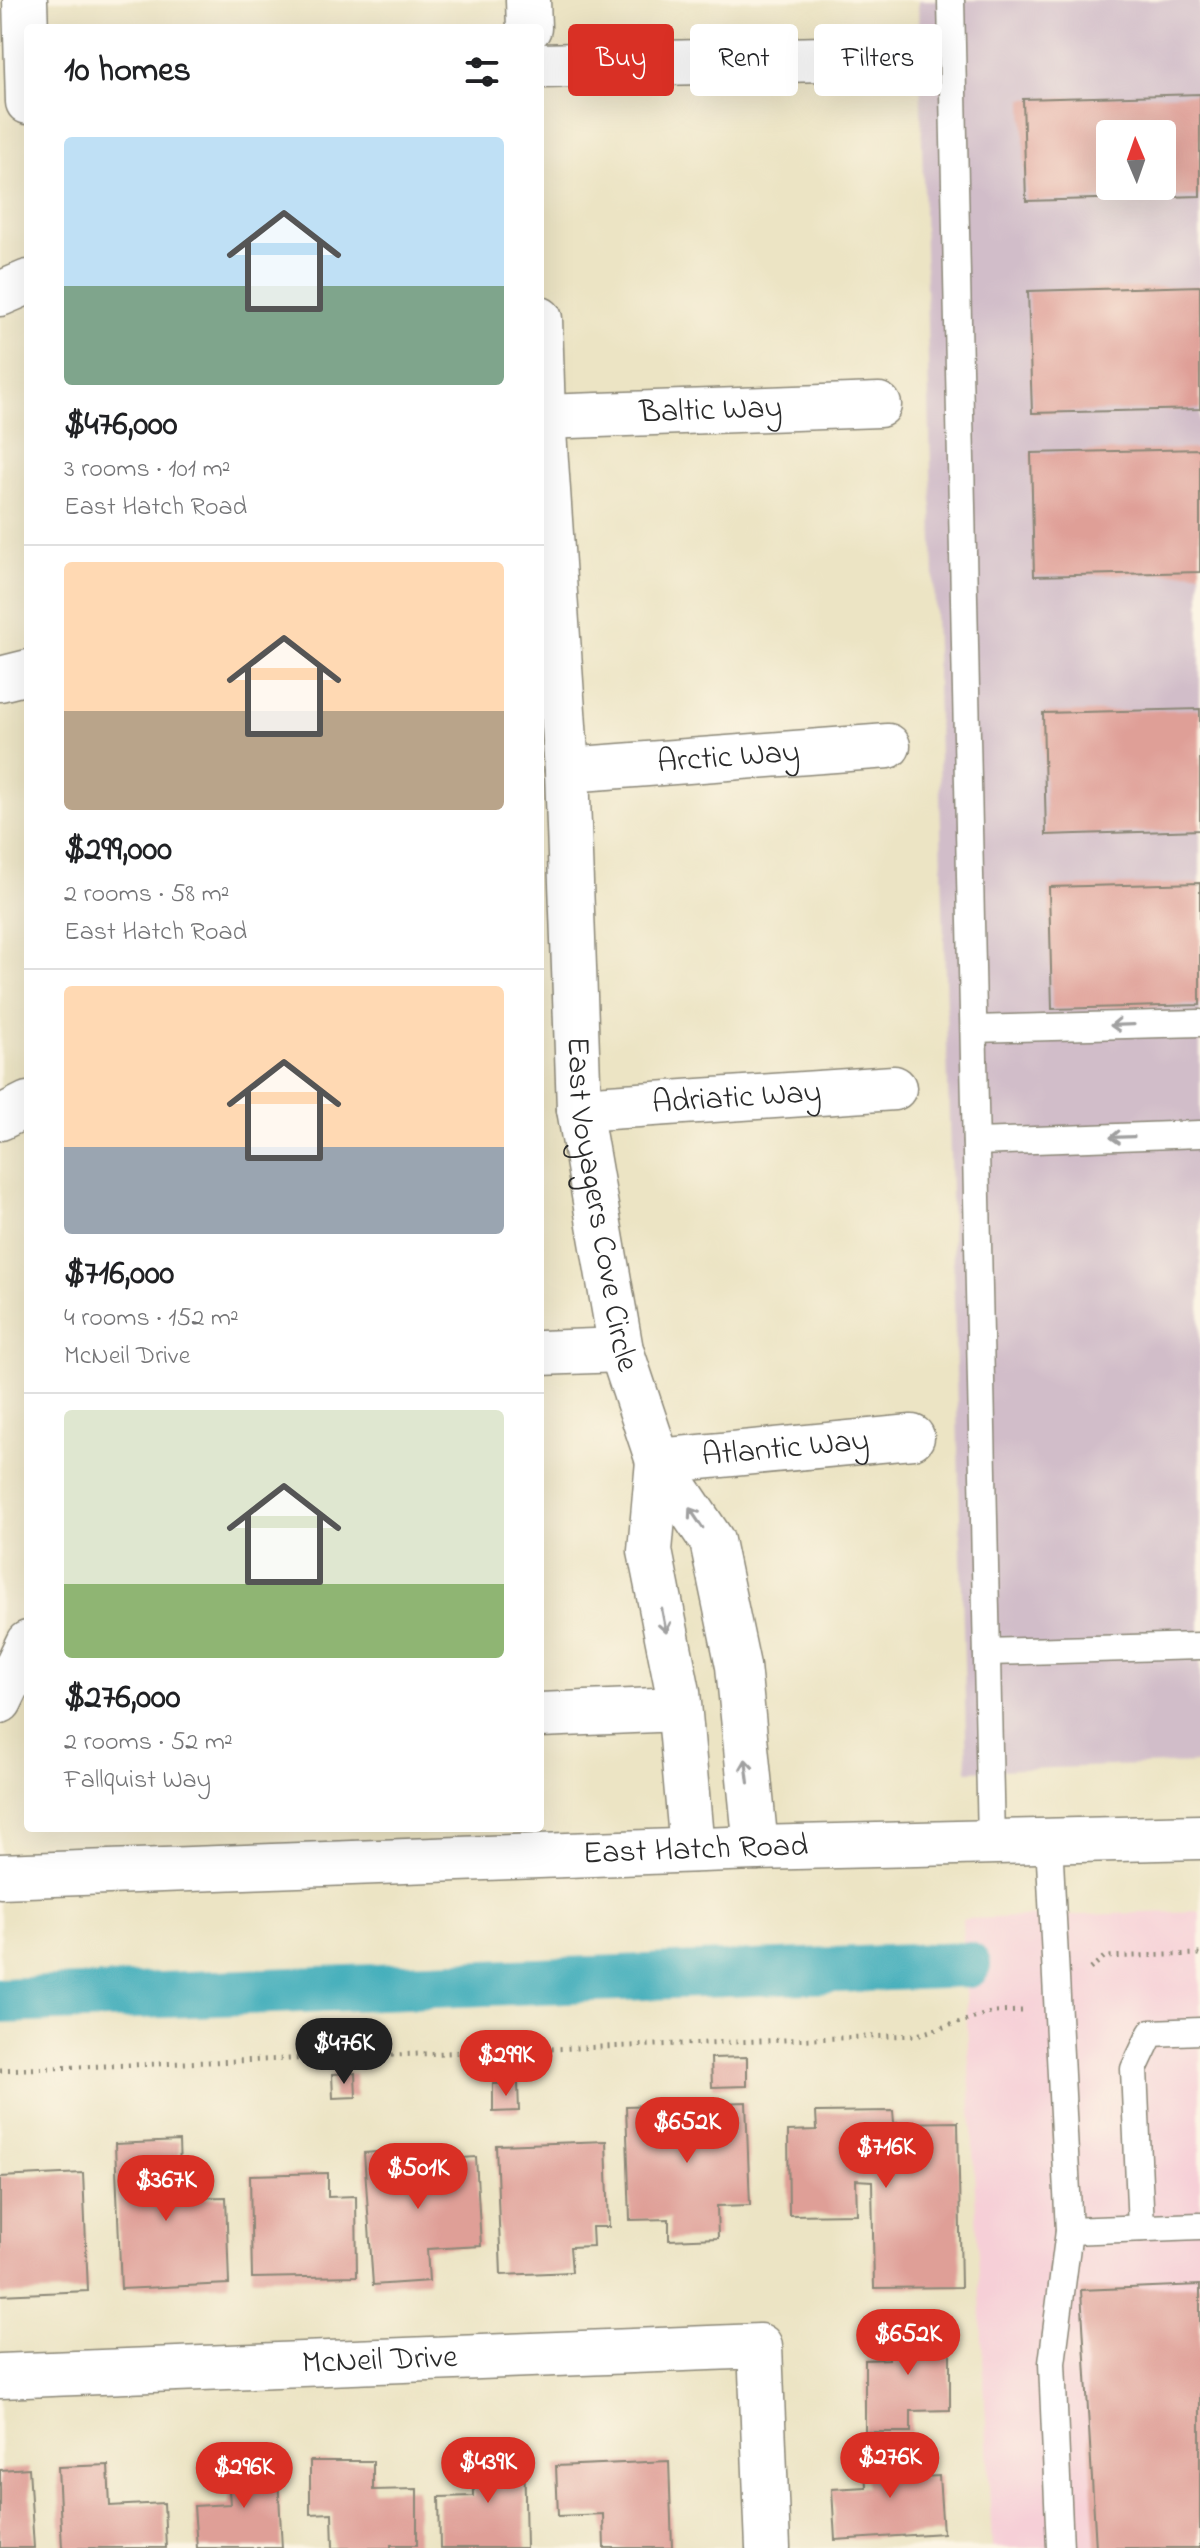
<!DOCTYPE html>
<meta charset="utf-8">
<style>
:root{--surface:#fff;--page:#f6f6f6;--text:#202124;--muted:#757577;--line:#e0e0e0;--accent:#d93025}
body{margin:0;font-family:"Indie Flower",sans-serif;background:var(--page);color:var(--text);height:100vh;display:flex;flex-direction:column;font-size:30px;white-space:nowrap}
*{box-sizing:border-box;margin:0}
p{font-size:26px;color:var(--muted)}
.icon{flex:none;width:44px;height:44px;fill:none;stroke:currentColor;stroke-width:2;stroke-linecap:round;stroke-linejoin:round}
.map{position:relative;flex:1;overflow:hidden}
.drawer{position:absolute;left:24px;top:24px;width:520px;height:1808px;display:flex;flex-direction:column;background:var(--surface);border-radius:8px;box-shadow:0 8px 32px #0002}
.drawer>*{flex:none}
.banner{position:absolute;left:568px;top:24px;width:512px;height:72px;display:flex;gap:16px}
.needle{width:52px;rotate:358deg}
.fabs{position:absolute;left:1096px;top:120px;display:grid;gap:16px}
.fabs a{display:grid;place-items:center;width:80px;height:80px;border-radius:8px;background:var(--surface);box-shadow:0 8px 32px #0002;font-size:40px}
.price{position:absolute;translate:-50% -68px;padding:0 18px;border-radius:28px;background:var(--accent);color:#fff;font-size:26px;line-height:52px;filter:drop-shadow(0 2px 4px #0008)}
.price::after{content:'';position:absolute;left:50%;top:48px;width:24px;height:18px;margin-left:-12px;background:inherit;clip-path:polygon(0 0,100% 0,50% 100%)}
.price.current{background:#222;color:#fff}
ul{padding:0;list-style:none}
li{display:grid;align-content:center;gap:16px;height:424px;padding:0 40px}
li+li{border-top:2px solid var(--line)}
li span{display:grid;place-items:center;height:248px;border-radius:8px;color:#555}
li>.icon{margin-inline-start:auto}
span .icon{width:144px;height:144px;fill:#fffc;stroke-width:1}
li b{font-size:34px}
h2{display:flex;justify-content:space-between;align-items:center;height:96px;padding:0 40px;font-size:34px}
.chip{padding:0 28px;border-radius:8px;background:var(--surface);box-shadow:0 8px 32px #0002;font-size:28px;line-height:72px}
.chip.current{background:var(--accent);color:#fff}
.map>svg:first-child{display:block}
.built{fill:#f6cfd7}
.industrial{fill:#d1bdc9;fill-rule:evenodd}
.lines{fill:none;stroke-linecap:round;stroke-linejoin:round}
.canal{stroke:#3dacba;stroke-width:46}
.building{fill:#df9f97;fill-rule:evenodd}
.service-casing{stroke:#8c8878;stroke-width:29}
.minor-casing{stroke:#8c8878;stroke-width:47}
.primary-casing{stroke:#8c8878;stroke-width:47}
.path{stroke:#8c8878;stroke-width:5;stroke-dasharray:2 6;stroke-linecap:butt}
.service{stroke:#fff;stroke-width:26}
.minor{stroke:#fff;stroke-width:44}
.primary{stroke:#fff;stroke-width:44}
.oneway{stroke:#a0a0a0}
.labels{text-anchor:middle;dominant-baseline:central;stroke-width:6;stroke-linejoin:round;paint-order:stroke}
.street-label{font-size:32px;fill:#2b2b2b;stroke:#fcf5e5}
</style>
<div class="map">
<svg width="1200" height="2548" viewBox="0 0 1200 2548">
<rect width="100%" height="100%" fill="#fcf5e5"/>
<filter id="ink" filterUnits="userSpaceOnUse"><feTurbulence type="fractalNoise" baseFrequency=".0125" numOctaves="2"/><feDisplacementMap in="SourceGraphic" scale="16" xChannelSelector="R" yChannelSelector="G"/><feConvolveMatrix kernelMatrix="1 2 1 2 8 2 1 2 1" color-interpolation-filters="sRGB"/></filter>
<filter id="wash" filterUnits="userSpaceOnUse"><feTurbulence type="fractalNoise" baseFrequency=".006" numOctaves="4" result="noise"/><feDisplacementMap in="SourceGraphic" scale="32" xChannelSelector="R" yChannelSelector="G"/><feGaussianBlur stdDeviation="1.8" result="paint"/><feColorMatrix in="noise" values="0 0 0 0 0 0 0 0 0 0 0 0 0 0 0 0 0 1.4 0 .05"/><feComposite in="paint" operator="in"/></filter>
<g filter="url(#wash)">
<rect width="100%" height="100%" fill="#ece4c4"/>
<polygon class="built" points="1200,1911 1200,2548 992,2548 962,1919"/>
<path class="industrial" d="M918,0H1200V1763L967,1771ZM1110,134H1162V186H1110Z"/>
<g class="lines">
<polyline class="canal" points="0,2001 968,1965"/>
</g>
<g id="blocks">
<g class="building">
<path d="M1200,94V196L1026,201L1023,99ZM1110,134H1162V186H1110Z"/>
<polygon points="1200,286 1200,409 1032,413 1028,291"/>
<polygon points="1200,449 1200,572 1034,576 1031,453"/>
<polygon points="1200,709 1200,830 1046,835 1043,713"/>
<polygon points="1200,883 1200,1005 1052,1009 1049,887"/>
<polygon points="747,2057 747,2086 712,2087 711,2058"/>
<polygon points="355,2073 356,2097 333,2098 332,2074"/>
<polygon points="518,2083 519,2111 493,2112 493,2084"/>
<polygon points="746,2102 750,2205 717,2206 718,2238 669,2240 669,2219 630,2220 626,2106"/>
<polygon points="893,2111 894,2123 958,2122 961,2287 874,2288 872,2181 856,2180 857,2214 789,2215 788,2131 817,2130 816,2112"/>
<polygon points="179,2141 181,2198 226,2197 229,2284 121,2289 115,2144"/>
<polygon points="606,2141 609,2227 592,2227 593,2246 570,2247 572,2272 501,2275 496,2145"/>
<polygon points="432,2148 433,2160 476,2157 481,2246 427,2249 429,2281 373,2285 364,2153"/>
<polygon points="83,2173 88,2291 0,2295 0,2177"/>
<polygon points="328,2173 328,2197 356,2196 357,2276 252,2278 250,2175"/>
<polygon points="1200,2285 1200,2548 1096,2548 1081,2290"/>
<polygon points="889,2323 950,2323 950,2410 911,2411 911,2432 865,2432 865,2360 889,2359"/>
<polygon points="524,2449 526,2548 440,2548 439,2497 474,2496 473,2450"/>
<polygon points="922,2450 923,2477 939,2476 943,2533 835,2540 832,2489 866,2487 864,2454"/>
<polygon points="277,2460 282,2548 197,2548 194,2506 230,2504 227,2462"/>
<polygon points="310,2461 373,2461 373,2490 417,2489 417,2545 391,2545 391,2548 333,2548 332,2513 310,2514"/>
<polygon points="669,2461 672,2548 604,2548 603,2514 558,2516 556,2466"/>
<polygon points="108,2465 110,2506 164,2503 166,2548 62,2548 58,2467"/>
<polygon points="29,2468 34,2548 0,2548 0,2470"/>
</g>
</g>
</g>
<g filter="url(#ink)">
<use href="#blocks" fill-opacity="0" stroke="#8c8878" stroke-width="2"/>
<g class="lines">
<g class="service-casing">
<g id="service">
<polyline points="951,0 991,1842"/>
<polyline points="974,1029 1200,1023"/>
<polyline points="976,1142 1200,1134"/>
<polyline points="987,1652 1200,1646"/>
<polyline points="1049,1841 1069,2231 1052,2363 1060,2548"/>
<polyline points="1141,2228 1134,2069 1151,2033 1200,2031"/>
<polyline points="1069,2231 1200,2226"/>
</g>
</g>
<g class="minor-casing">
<g id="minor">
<polyline points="25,0 28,102"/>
<polyline points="528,0 529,28"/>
<polyline points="540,66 864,58"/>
<polyline points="0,294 28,282"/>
<path id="s1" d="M540,319L543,417L567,770L579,1109L621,1350L658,1461L712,1541L738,1666L756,1848"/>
<path id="s2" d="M543,417L879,405"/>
<polyline points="0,679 28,672"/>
<path id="s3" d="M567,770L888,746"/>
<path id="s4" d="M579,1109L894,1088"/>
<polyline points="0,1118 28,1104"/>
<polyline points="540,1353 621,1350"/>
<polyline points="658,1461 650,1551 678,1692 692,1850"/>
<path id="s5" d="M658,1461L912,1437"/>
<polyline points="0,1701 28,1643"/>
<polyline points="540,1715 679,1709"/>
<path id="s6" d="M0,2376L760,2346L768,2548"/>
</g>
</g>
<g class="primary-casing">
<g id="primary">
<path id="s7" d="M0,1876L756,1848L1200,1837"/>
</g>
</g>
<g class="path">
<polyline points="1090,1969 1104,1957 1200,1954"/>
<polyline points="0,2070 917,2035 994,2012 1023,2011"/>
</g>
<use href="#service" class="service"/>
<use href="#minor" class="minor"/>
<use href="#primary" class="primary"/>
</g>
<defs><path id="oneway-shaft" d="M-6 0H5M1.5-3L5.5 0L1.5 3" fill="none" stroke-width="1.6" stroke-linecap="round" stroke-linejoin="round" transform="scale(2)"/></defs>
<g class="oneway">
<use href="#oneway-shaft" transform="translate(1122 1025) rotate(178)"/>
<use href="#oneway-shaft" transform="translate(1122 1137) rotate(178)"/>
<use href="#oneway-shaft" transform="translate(696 1518) rotate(-124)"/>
<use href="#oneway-shaft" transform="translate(664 1621) rotate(79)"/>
<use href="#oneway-shaft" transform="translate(747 1771) rotate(-97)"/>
</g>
</g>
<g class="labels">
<g class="street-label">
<text stroke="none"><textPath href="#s2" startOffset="168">Baltic Way</textPath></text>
<text stroke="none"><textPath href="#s3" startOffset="162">Arctic Way</textPath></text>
<text stroke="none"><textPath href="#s4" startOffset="158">Adriatic Way</textPath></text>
<text stroke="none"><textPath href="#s1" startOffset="888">East Voyagers Cove Circle</textPath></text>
<text stroke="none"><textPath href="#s5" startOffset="128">Atlantic Way</textPath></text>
<text stroke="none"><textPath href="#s7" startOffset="696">East Hatch Road</textPath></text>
<text stroke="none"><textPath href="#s6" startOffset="380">McNeil Drive</textPath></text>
</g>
</g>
</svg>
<div class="fabs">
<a><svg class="needle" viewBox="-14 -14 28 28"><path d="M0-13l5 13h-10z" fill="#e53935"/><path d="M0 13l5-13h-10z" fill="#757577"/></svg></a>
</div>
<b class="price current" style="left:344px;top:2086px">$476K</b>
<b class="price" style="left:506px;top:2098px">$299K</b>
<b class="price" style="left:687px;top:2165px">$652K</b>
<b class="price" style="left:886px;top:2190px">$716K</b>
<b class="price" style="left:418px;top:2211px">$501K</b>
<b class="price" style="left:166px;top:2223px">$367K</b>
<b class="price" style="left:908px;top:2377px">$652K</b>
<b class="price" style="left:890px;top:2500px">$276K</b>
<b class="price" style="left:488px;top:2505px">$439K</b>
<b class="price" style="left:244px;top:2510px">$296K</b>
<div class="banner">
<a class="chip current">Buy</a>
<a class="chip">Rent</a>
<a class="chip">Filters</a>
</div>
<section class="drawer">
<h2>10 homes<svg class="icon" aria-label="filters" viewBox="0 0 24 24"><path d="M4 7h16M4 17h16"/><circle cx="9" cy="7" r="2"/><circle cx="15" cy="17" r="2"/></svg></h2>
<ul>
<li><span style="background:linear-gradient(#bfe0f5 60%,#7fa58c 0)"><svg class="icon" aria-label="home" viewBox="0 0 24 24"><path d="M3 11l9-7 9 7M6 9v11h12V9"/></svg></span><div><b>$476,000</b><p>3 rooms · 101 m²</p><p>East Hatch Road</p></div></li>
<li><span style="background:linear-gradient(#ffd9b3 60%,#b9a48a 0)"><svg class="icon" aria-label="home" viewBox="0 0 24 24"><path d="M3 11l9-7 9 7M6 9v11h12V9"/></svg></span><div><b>$299,000</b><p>2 rooms · 58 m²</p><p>East Hatch Road</p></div></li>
<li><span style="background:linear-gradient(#ffd9b3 65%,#9aa5b1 0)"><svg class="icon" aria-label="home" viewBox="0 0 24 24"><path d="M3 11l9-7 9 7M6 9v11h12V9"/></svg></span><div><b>$716,000</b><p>4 rooms · 152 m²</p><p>McNeil Drive</p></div></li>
<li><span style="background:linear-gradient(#dfe7d0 70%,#8fb573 0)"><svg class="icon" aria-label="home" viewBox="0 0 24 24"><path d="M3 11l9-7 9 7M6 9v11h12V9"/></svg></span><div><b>$276,000</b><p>2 rooms · 52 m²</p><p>Fallquist Way</p></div></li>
</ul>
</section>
</div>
